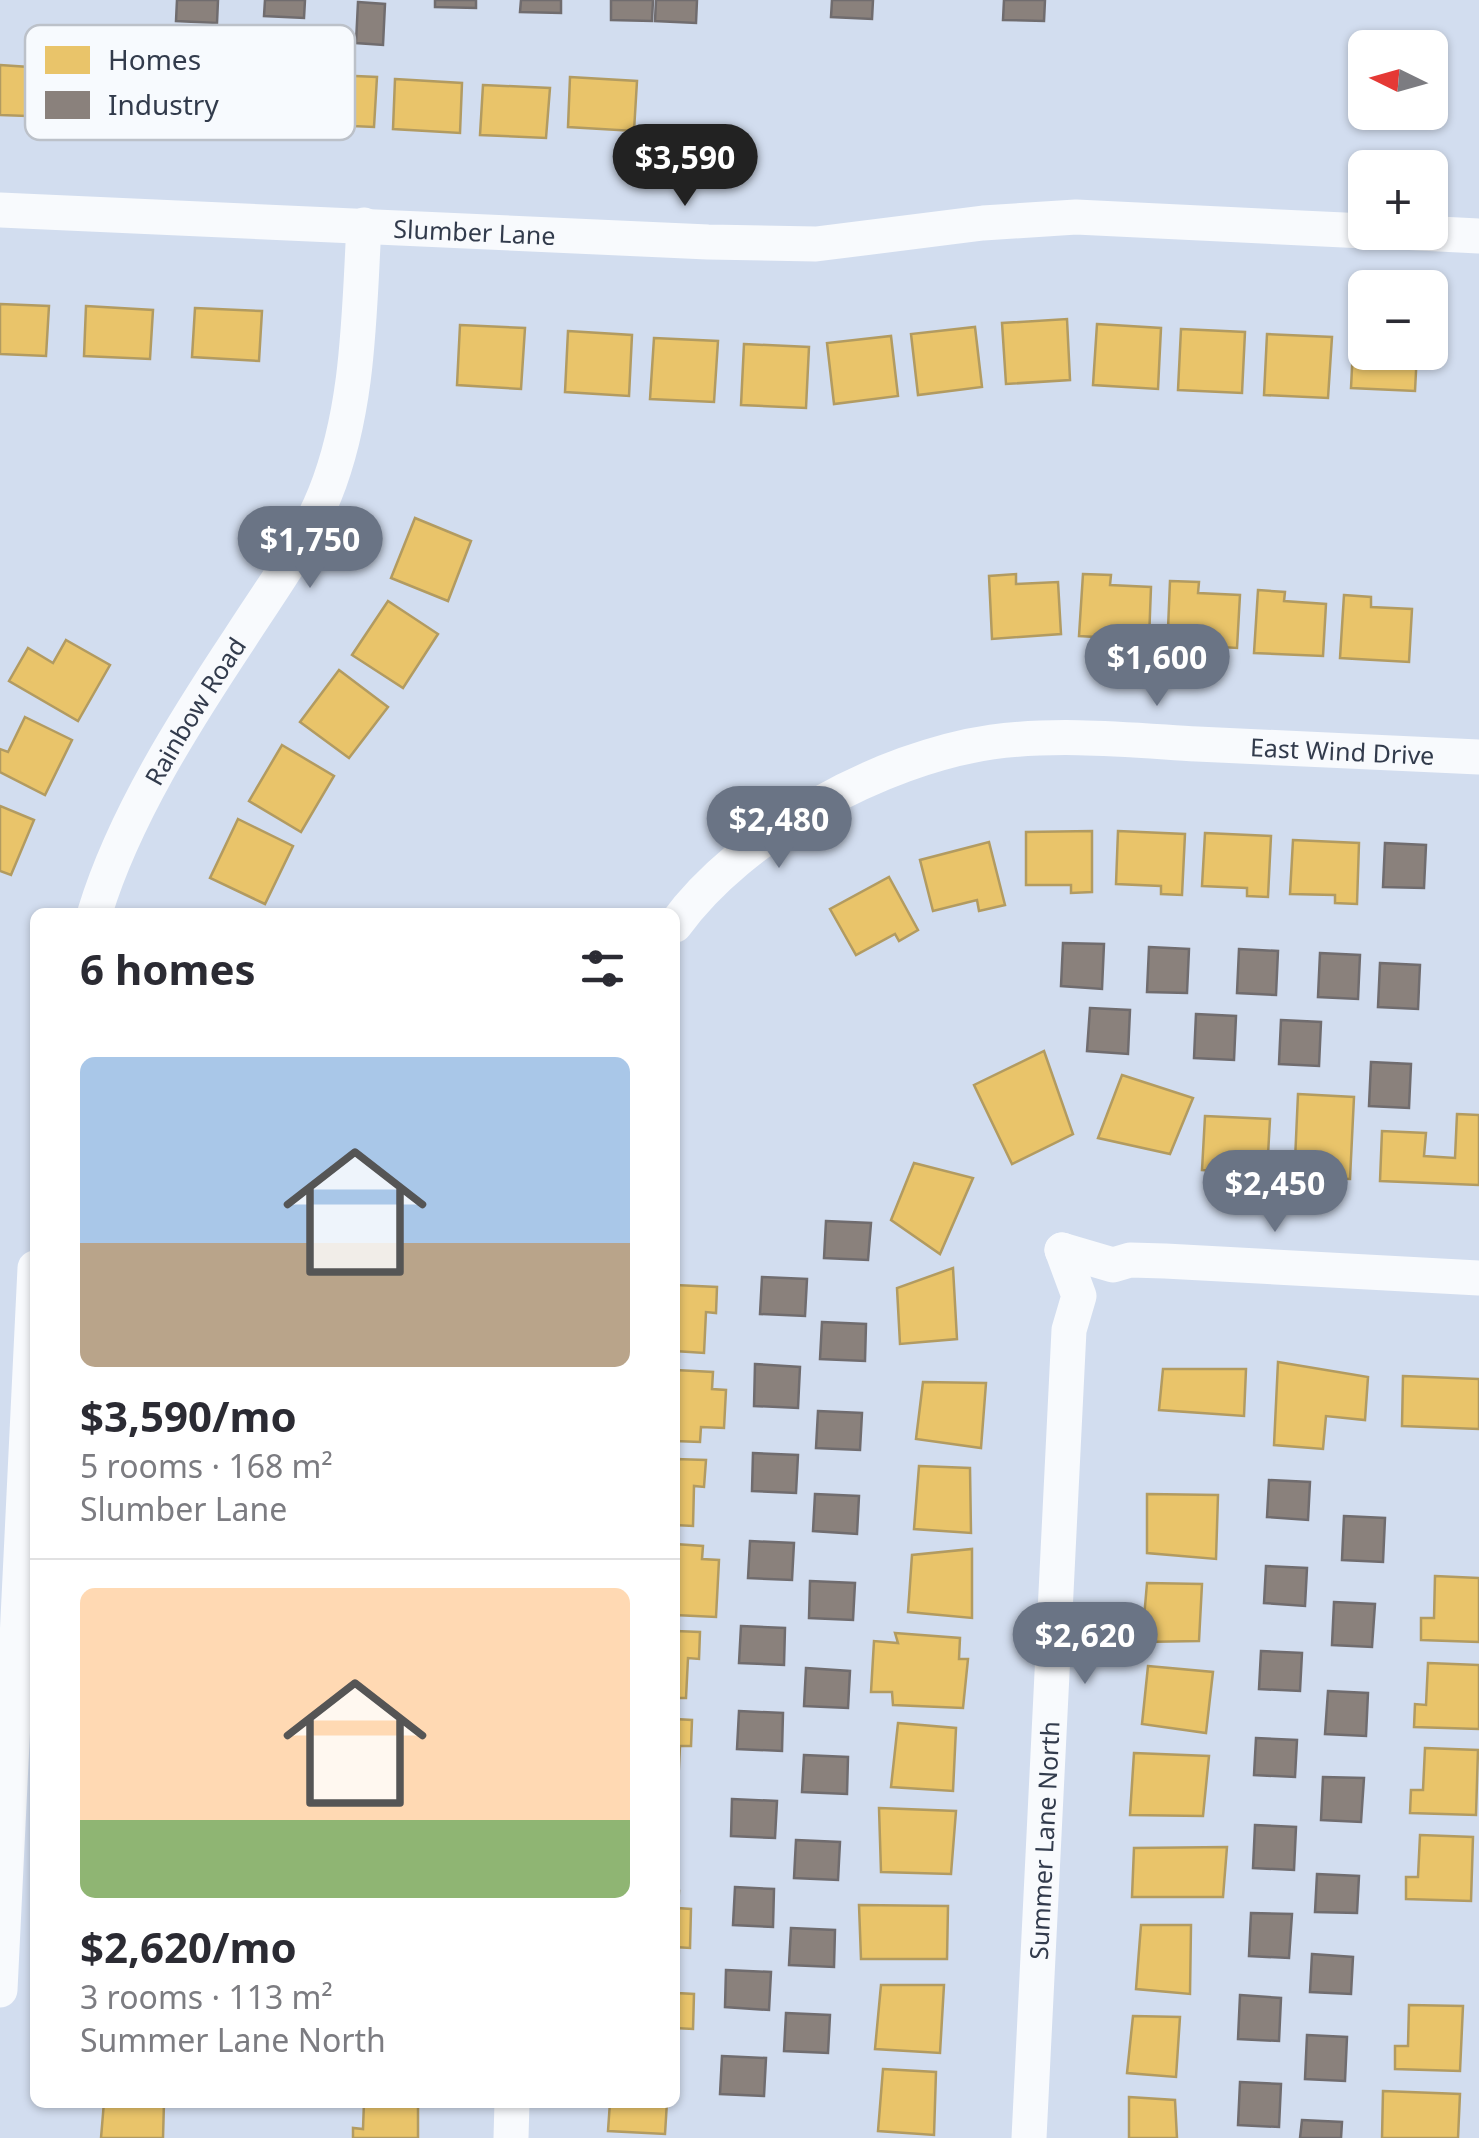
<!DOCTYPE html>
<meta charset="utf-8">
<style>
:root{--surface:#fff;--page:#f2f2f3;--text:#2b2b33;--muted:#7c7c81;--line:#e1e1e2;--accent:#6a7485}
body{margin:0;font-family:"Noto Sans",sans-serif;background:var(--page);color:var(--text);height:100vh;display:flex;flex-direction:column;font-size:38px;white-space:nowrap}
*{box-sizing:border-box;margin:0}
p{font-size:32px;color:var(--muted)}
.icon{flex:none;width:55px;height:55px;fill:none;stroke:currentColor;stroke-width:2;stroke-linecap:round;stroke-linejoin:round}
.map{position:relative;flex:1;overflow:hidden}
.side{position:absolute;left:30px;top:908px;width:650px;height:1200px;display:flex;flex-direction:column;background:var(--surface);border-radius:15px;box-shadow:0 2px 8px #0004}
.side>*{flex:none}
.needle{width:65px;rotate:275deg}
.controls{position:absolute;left:1348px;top:30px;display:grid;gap:20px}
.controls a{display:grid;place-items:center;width:100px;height:100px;border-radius:15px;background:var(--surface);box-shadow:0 2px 8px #0004;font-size:50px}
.price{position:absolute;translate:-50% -85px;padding:0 22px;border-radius:35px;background:var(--accent);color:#fff;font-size:32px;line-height:65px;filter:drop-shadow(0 2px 5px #0008)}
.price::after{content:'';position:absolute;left:50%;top:60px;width:30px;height:22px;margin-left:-15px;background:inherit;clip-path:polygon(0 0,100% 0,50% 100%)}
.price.active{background:#222;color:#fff}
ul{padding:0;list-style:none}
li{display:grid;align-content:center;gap:20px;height:530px;padding:0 50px}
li+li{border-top:2px solid var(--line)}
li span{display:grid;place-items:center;height:310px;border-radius:15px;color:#555}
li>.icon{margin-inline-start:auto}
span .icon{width:180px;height:180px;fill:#fffc;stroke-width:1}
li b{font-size:42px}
h2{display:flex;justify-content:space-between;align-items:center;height:120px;padding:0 50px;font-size:42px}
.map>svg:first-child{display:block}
.homes{fill:#e9c46a;stroke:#b29b61;stroke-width:2.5}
.industry{fill:#8a817c;stroke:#706c6e;stroke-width:2.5}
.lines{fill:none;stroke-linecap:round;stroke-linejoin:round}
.minor{stroke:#f8fafd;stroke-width:35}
.labels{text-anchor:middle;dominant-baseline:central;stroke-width:10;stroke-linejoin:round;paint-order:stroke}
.street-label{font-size:25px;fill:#323b4c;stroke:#f7fafe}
.key{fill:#f7fafe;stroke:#bcc1c9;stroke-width:2.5}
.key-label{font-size:28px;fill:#323b4c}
</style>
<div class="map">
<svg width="1479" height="2138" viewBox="0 0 1479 2138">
<rect width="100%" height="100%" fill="#d2ddef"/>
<g class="homes">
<polygon points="0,65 29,67 27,116 0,115"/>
<polygon points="310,74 377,77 374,127 307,124"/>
<polygon points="570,77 637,81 634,131 568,127"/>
<polygon points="395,79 462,83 460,133 393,129"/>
<polygon points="483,85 550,88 546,138 480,135"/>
<polygon points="0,304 49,306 46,356 0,354"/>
<polygon points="86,306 153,310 150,359 84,356"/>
<polygon points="195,308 262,311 259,361 192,357"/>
<polygon points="1067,319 1070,380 1006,384 1002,323"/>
<polygon points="1097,324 1161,328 1158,389 1093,385"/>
<polygon points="460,325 525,328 521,389 457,385"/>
<polygon points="975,327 982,387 918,395 911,334"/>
<polygon points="1354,327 1365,328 1365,352 1417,352 1415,391 1351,388"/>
<polygon points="1181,329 1245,332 1242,393 1178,390"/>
<polygon points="568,331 632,335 629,396 565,392"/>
<polygon points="1267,334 1332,337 1328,398 1264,395"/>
<polygon points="891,336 898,396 834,404 827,343"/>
<polygon points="654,338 718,341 714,402 650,399"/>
<polygon points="744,344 809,347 806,408 741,405"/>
<polygon points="415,518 471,541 448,601 391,578"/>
<polygon points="1016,574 1016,584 1058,582 1061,634 992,639 989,576"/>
<polygon points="1083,574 1111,575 1110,585 1151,587 1149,640 1079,636"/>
<polygon points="1170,581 1199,582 1198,593 1240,595 1237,648 1189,645 1189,655 1167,653"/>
<polygon points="1258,590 1285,592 1284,601 1326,604 1323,656 1254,653"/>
<polygon points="1344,595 1371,597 1371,607 1412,609 1409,662 1340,658"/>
<polygon points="388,601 438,634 403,688 352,655"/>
<polygon points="66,640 110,665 78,721 9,681 28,648 53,663"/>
<polygon points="339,670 388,707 349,758 300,722"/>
<polygon points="25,717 72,740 45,795 0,772 0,749 8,752"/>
<polygon points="282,745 334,776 301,832 249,801"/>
<polygon points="0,806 34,820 11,875 0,871"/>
<polygon points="238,819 293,846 265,904 210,878"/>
<polygon points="1092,831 1092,892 1071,893 1071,885 1026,885 1026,832"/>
<polygon points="1118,831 1185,834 1182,895 1161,894 1161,886 1116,884"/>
<polygon points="1205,833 1271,836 1268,897 1247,896 1247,888 1202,886"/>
<polygon points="1293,840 1359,843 1357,904 1335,903 1335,895 1290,894"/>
<polygon points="989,842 1005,905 979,911 977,900 933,911 920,860"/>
<polygon points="889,877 918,930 899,941 895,934 856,955 830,909"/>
<polygon points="1044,1051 1073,1134 1012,1164 974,1085"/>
<polygon points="1122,1075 1193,1098 1170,1154 1098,1138"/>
<polygon points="1298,1094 1354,1097 1350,1179 1322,1178 1321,1184 1294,1183"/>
<polygon points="1457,1114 1479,1115 1479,1185 1380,1181 1382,1131 1426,1133 1424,1156 1455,1158"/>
<polygon points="1205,1116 1270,1119 1267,1173 1202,1170"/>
<polygon points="914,1163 973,1178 940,1254 891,1220"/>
<polygon points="953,1268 957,1339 900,1344 897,1288"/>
<polygon points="675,1285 717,1287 716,1313 706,1312 704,1353 675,1351"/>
<polygon points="1278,1362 1368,1377 1365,1420 1326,1416 1323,1449 1274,1445"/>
<polygon points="1163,1369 1246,1369 1244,1416 1159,1410"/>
<polygon points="675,1370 713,1372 712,1389 726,1390 724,1428 701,1427 700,1442 675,1441"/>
<polygon points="1403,1376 1479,1379 1479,1429 1402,1426"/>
<polygon points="923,1382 986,1383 981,1448 916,1439"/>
<polygon points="675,1459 706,1460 704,1487 694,1486 693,1526 675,1525"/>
<polygon points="919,1466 970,1468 971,1533 914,1529"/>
<polygon points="1147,1494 1218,1495 1216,1559 1147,1553"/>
<polygon points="675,1544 703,1546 702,1559 719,1560 716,1617 675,1615"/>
<polygon points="972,1549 972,1618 908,1612 912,1555"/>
<polygon points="1435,1576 1479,1578 1479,1642 1421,1640 1421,1618 1434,1618"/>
<polygon points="1147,1583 1202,1584 1199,1641 1142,1642"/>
<polygon points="675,1631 700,1632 699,1659 688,1658 686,1698 675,1698"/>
<polygon points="895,1633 960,1638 959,1659 968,1659 963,1708 893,1705 892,1692 871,1692 874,1641 898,1643"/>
<polygon points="1428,1663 1479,1665 1479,1729 1414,1727 1415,1704 1426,1705"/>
<polygon points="1148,1666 1213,1672 1206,1733 1142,1724"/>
<polygon points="675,1719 692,1720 691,1746 680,1746 678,1786 675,1786"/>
<polygon points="898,1723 956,1728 953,1791 891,1787"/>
<polygon points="1425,1748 1478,1750 1476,1815 1410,1813 1411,1790 1423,1790"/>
<polygon points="1134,1753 1209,1756 1203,1816 1130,1815"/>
<polygon points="879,1808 956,1811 951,1874 881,1872"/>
<polygon points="1420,1835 1473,1837 1471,1901 1406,1899 1406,1877 1418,1877"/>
<polygon points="1227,1847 1223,1897 1132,1897 1134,1848"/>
<polygon points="675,1891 679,1891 678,1908 691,1909 690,1948 675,1947"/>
<polygon points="859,1905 948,1906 947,1959 861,1959"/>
<polygon points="1141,1925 1191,1925 1190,1994 1136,1989"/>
<polygon points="675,1976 677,1993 694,1994 693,2029 675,2028"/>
<polygon points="881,1985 944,1985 940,2053 875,2049"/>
<polygon points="1409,2005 1463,2006 1460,2071 1395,2069 1395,2046 1408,2046"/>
<polygon points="1133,2016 1180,2017 1176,2077 1127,2073"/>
<polygon points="883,2069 936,2072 934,2135 878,2131"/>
<polygon points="1383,2091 1460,2094 1458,2138 1382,2138"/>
<polygon points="1129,2097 1175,2100 1177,2138 1129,2138"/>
<polygon points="104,2102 164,2102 163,2138 101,2138"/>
<polygon points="364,2102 418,2102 418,2138 353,2138 353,2128 363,2129"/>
<polygon points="610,2102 667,2102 665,2134 608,2131"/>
</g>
<g class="industry">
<polygon points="177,0 218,0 217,23 176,21"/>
<polygon points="265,0 305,0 304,18 264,16"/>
<polygon points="435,0 476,0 476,8 435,7"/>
<polygon points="521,0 561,0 561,13 520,12"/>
<polygon points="611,0 653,0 652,21 611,20"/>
<polygon points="656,0 697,0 696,23 655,21"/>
<polygon points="832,0 873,0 872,19 831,17"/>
<polygon points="1004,0 1045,0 1044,21 1003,20"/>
<polygon points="358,2 385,4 383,45 356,43"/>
<polygon points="1385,843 1426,845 1424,888 1383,887"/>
<polygon points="1063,943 1104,944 1102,989 1061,986"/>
<polygon points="1149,947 1189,949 1187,993 1147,992"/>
<polygon points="1239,949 1278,951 1276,995 1237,993"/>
<polygon points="1320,953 1360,955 1358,999 1318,997"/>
<polygon points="1380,963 1420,965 1418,1009 1378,1007"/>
<polygon points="1090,1008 1130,1010 1128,1054 1087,1051"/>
<polygon points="1196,1014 1236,1016 1234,1060 1194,1058"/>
<polygon points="1281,1020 1321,1022 1319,1066 1279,1064"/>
<polygon points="1371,1062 1411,1064 1409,1108 1369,1106"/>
<polygon points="826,1221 871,1223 868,1260 824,1258"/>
<polygon points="762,1277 807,1279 805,1316 760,1314"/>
<polygon points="822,1322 866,1324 865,1361 820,1359"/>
<polygon points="755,1364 800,1367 798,1408 754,1406"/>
<polygon points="818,1411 862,1413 860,1450 816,1448"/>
<polygon points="753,1453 798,1455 796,1493 752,1491"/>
<polygon points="1269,1480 1310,1482 1308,1520 1267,1517"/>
<polygon points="815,1494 859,1496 857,1534 813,1531"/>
<polygon points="1344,1516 1385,1518 1383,1562 1342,1560"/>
<polygon points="750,1541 794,1543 792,1580 748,1578"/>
<polygon points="1266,1566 1307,1568 1305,1606 1264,1603"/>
<polygon points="810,1581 855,1583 853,1620 809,1618"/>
<polygon points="1334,1602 1375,1604 1372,1647 1332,1645"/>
<polygon points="741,1626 785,1628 784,1665 739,1663"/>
<polygon points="1261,1651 1302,1653 1300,1691 1259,1689"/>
<polygon points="806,1668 850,1671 848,1708 804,1706"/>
<polygon points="1328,1691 1368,1693 1366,1736 1325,1734"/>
<polygon points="739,1711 783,1713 782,1751 737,1749"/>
<polygon points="1256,1738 1297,1740 1295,1777 1254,1775"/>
<polygon points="804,1755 848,1757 847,1794 802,1792"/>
<polygon points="1323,1777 1364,1778 1361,1822 1321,1820"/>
<polygon points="732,1799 777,1801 775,1838 731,1836"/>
<polygon points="1255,1825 1296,1827 1294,1870 1253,1868"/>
<polygon points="796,1840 840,1842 838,1880 794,1878"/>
<polygon points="1317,1874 1359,1876 1357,1913 1315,1912"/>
<polygon points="735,1887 774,1889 773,1927 733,1925"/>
<polygon points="1251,1913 1292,1914 1289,1958 1249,1956"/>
<polygon points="791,1928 835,1930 834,1967 789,1965"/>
<polygon points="1312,1954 1353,1957 1351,1994 1310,1992"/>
<polygon points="726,1970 771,1972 769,2010 725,2007"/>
<polygon points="1240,1995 1281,1998 1279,2041 1238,2039"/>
<polygon points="786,2013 830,2015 828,2053 784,2051"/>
<polygon points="1307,2035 1347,2037 1345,2081 1305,2079"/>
<polygon points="722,2056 766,2058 764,2096 720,2094"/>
<polygon points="1240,2082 1281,2084 1279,2127 1238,2125"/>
<polygon points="1302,2120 1342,2122 1341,2138 1300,2138"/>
</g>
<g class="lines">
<g class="minor">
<path id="s1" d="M0,210L708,242L816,244L983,223L1076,217L1365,231"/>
<polyline points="1400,232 1479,236"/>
<path id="s2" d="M95,912C124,817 185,721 240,638C270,591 304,546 325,494C359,409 359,315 364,225"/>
<path id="s3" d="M675,925C741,834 881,758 992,742C1060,733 1129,740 1197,744C1291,748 1385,753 1479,757"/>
<polyline points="1062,1250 1113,1265 1130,1260 1165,1261 1479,1278"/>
<polyline points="0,1990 35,1268"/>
<polyline points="511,2138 512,2102"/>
<path id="s4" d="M1029,2138L1069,1330L1079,1296L1062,1250"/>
</g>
</g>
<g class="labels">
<g class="street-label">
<text stroke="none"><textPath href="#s1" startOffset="475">Slumber Lane</textPath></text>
<text stroke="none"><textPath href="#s2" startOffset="225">Rainbow Road</textPath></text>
<text stroke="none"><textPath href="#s3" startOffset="725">East Wind Drive</textPath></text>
<text stroke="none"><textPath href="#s4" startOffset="298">Summer Lane North</textPath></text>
</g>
</g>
<rect x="25" y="25" width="330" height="115" rx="15" class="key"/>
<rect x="45" y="46" width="45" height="28" fill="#e9c46a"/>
<rect x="45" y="91" width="45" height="28" fill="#8a817c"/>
<g class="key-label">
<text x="108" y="70">Homes</text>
<text x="108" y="115">Industry</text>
</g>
</svg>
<div class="controls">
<a><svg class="needle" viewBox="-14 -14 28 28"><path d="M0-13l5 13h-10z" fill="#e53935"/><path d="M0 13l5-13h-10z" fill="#7c7c81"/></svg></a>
<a>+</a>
<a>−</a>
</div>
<b class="price active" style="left:685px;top:209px">$3,590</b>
<b class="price" style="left:310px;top:591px">$1,750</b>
<b class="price" style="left:1157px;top:709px">$1,600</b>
<b class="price" style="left:779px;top:871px">$2,480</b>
<b class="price" style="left:1275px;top:1235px">$2,450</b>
<b class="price" style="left:1085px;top:1687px">$2,620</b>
<section class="side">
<h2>6 homes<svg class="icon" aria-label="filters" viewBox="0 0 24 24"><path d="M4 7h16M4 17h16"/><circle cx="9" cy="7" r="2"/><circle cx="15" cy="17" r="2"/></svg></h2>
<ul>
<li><span style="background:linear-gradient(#a9c7e8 60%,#b9a48a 0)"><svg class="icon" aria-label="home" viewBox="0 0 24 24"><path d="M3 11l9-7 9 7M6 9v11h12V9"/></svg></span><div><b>$3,590/mo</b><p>5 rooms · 168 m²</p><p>Slumber Lane</p></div></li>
<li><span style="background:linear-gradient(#ffd9b3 75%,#8fb573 0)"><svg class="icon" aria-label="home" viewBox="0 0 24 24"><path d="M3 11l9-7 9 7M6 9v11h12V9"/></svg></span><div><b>$2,620/mo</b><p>3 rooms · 113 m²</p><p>Summer Lane North</p></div></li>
</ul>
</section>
</div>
